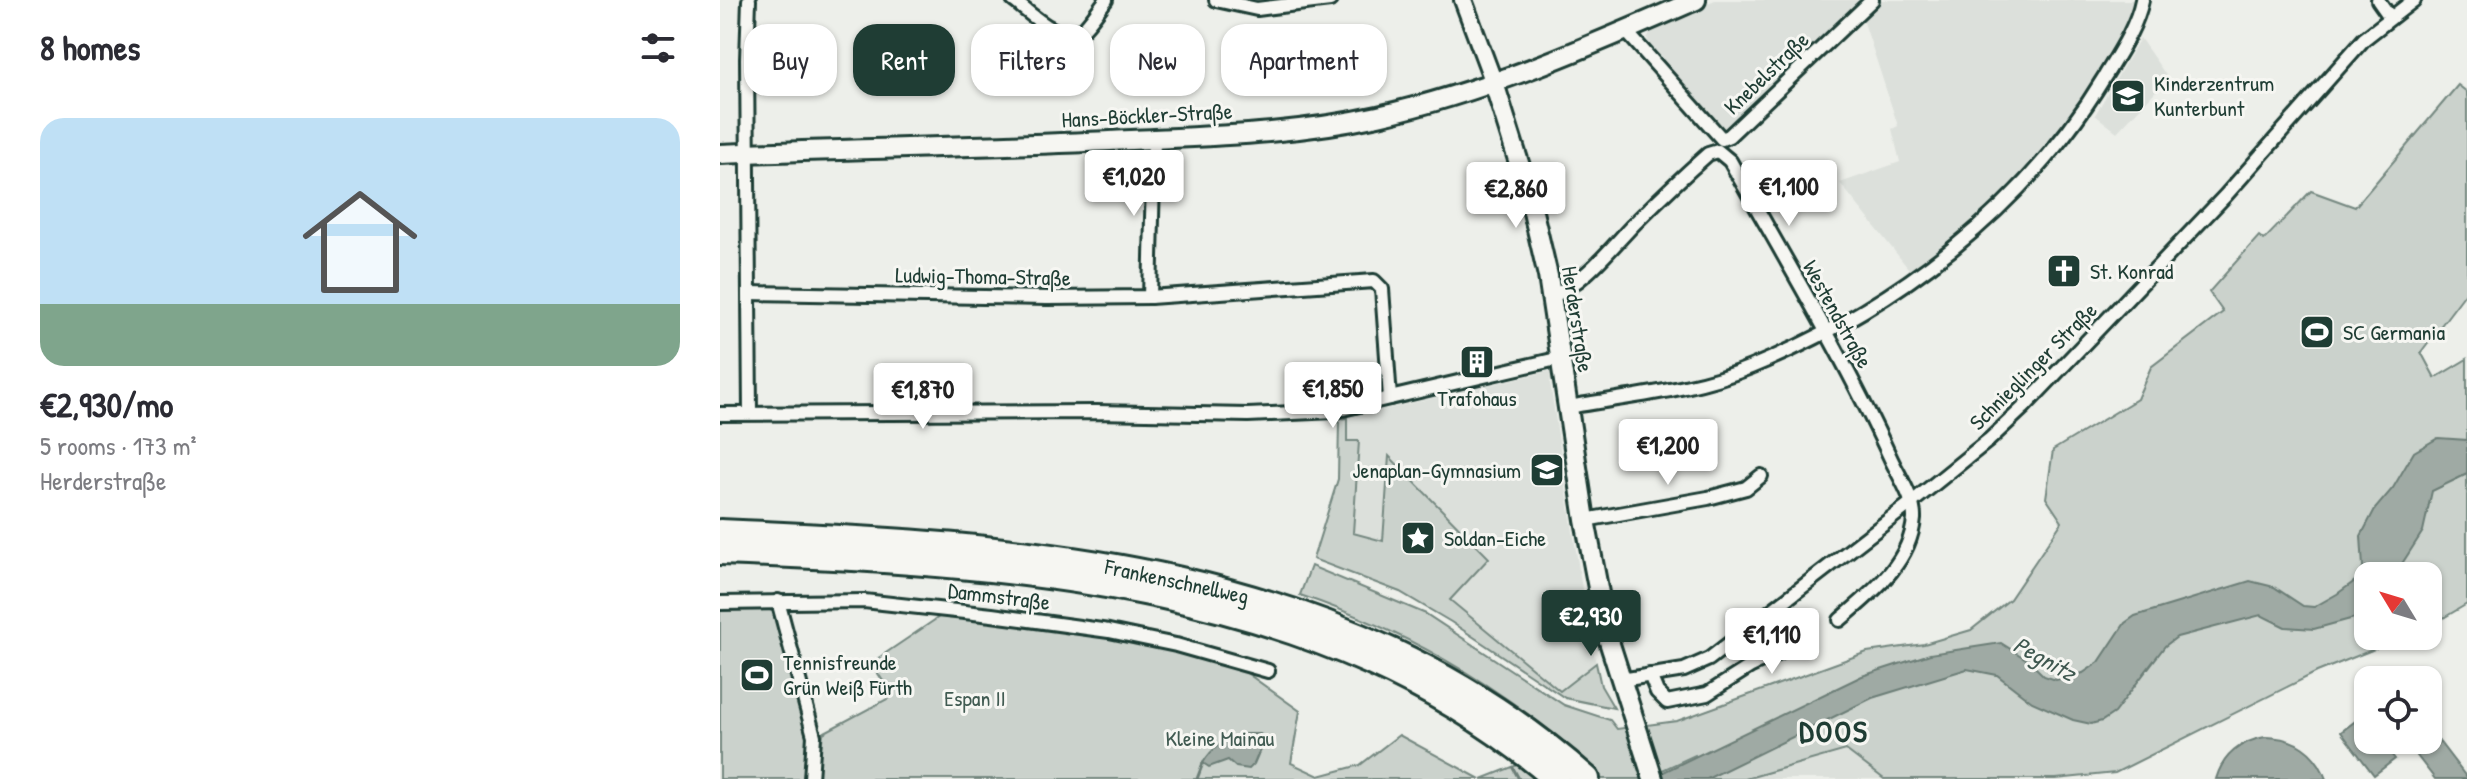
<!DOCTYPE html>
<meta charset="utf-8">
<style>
:root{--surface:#fff;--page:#f2f2f3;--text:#2b2b33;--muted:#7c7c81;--accent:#1f3d34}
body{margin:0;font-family:"Patrick Hand",sans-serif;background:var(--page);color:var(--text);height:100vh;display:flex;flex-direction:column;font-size:30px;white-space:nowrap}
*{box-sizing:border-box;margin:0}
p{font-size:26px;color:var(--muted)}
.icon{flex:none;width:44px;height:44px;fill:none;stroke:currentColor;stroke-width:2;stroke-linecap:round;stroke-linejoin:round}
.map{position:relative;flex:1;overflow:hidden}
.side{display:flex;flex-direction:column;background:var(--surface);width:720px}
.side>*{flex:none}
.guide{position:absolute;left:24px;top:24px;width:760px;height:72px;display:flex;gap:16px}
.needle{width:52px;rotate:308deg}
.fabs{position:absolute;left:1634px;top:562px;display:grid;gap:16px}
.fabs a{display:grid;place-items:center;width:88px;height:88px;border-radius:16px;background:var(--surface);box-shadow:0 2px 6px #0004;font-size:40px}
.price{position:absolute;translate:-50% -68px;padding:0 18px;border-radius:8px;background:#fff;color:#222;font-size:26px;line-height:52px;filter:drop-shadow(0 2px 4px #0008)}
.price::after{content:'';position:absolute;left:50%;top:48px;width:24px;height:18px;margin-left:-12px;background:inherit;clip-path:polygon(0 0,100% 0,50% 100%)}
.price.selected{background:var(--accent);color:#fff}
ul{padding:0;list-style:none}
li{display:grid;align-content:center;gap:16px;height:424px;padding:0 40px}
li span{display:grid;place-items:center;height:248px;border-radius:24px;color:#555}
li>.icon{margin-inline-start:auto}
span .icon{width:144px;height:144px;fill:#fffc;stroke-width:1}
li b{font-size:34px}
h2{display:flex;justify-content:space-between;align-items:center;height:96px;padding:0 40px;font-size:34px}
.chip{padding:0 28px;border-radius:24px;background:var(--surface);box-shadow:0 2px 6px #0004;font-size:28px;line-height:72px}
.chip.selected{background:var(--accent);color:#fff}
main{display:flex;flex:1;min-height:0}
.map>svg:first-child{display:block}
.built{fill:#dce0db}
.green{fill:#cbd2cc;stroke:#758880;stroke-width:2}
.water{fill:#9faaa4;stroke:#6c7e77;stroke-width:2}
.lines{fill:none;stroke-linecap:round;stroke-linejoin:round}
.stream{stroke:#6c7e77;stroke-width:3}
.minor-casing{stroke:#1f3d34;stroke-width:18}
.tertiary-casing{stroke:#1f3d34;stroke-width:22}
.secondary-casing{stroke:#1f3d34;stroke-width:24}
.motorway-casing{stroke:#1f3d34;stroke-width:30}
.minor{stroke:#f6f6f2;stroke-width:12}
.tertiary{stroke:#f6f6f2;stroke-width:16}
.secondary{stroke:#f6f6f2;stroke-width:18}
.motorway{stroke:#f6f6f2;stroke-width:24}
.labels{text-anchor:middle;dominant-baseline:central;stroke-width:6;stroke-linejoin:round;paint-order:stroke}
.street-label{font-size:22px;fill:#1f3d34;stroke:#f6f6f2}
.poi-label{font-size:22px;fill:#1f3d34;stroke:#f6f6f2;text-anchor:start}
.park-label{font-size:22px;fill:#415b52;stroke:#f6f6f2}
.water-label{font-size:24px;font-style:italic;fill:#3f5850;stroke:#f6f6f2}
.district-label{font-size:30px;font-weight:bold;letter-spacing:2px;fill:#1f3d34;stroke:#f6f6f2}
</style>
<main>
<section class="side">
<h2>8 homes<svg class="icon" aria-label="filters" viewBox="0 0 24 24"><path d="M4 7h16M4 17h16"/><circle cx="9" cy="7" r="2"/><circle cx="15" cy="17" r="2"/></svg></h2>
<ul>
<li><span style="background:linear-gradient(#bfe0f5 75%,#7fa58c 0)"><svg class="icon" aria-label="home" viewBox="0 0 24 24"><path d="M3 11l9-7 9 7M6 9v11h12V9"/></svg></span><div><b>€2,930/mo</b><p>5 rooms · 173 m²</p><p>Herderstraße</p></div></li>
</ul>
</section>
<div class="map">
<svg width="1747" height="779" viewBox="0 0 1747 779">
<rect width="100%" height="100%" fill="#edefea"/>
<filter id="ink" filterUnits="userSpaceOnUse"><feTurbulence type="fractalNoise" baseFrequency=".0125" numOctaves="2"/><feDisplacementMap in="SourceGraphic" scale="16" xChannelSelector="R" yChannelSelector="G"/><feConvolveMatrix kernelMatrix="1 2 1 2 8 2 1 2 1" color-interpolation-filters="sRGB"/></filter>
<g filter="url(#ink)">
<g class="built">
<polygon points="995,0 1145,0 1006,132 1001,131 931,51 927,38 934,27"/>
<polygon points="1159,0 1418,0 1408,26 1381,74 1323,152 1266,211 1192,273 1120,183 1180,162 1172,129 1178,126 1142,16"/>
<polygon points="1420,38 1448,78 1397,132 1375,115"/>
<polygon points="829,371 832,374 830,383 868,628 876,663 840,691 730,600 670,457 663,542 633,533 639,441 627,441 627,418"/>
<polygon points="1126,750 1164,779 1025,779"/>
</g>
<g class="green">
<path d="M1738,85L1747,92V291L1701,352L1715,378L1747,359V604L1708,627V576H1648V636H1687L1597,672L1395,773L1336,779H1164L1126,750L1025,779H988L975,755L923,779H762L848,745C764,677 683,630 580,595L591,566L706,614L844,705L890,720L897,729L957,721L1147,652L1204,644L1251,630L1290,599L1342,522L1326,498L1333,450L1417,399L1431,367L1503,312L1489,292L1539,236L1544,240L1591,191L1635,207Z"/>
<polygon points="627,418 627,441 639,441 633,533 663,541 669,456 769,558 730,600 840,691 876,663 881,686 894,708 845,698 731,622 680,592 593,559 618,479 619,419"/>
<polygon points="43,607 59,614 89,736 88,779 0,779 0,609"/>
<polygon points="225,613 368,632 434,645 521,669 580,711 571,763 599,776 640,765 679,735 760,779 97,779 103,733 173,696 151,663"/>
</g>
<g class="water">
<polygon points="1718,438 1747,440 1747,474 1712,491 1703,531 1674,576 1648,576 1648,605 1634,618 1594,629 1565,627 1541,615 1457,637 1445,646 1394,713 1382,721 1371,724 1353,720 1312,702 1277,675 1247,669 1152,698 987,779 929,779 1142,676 1210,654 1281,643 1309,661 1324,676 1336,680 1363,673 1379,662 1405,623 1415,616 1530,581 1554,587 1583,606 1594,607 1617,594 1639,578 1643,567 1641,536 1655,509 1673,488 1694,452"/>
<polygon points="1642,716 1648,725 1648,740 1660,740 1675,759 1654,775 1621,732"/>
<path d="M525,734H540L545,738L534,764L529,769L516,767L508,760L489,767L483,763C493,746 506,739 525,734Z"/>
<polygon points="1715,736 1747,778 1747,779 1715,779 1694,752"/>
<path d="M1545,737C1574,737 1596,751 1606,779H1496C1503,755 1521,741 1545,737Z"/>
</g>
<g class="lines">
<g class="stream">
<polyline points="793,768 799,779"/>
<polyline points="477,779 483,763"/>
</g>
<g class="minor-casing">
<g id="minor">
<polyline points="29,0 27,59 30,413"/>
<path d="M293,0C308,11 342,46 361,31C370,23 378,10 386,0"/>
<polyline points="496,0 537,9 610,0"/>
<polyline points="1658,0 1670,17"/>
<polyline points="905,30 1002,139 1009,136 1152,0"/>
<polyline points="30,293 327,298 430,297 654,281 662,289 670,398"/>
<polyline points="430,297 434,139"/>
<path d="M831,297C866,281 889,250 915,223C939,199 963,176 988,154L998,151L1010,161C1065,259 1123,355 1170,457C1178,475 1195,499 1194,519C1190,564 1151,593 1120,620"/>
<path d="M848,407C909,396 973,391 1031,367C1173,309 1305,209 1385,76C1399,53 1417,26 1422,0"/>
<polyline points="0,414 376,412 528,415 614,411 841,358"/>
<polyline points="865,520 988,498 1026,488 1041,476"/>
<polyline points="58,601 94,736 91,779"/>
<polyline points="0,603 144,601 272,615 389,631 456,645 548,671"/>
<polyline points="930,675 937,692 947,702 987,694 1031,666 1086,640"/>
<polyline points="901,680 964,670 989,659 1191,503 1269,440 1303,408 1505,196 1644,39 1694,0"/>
</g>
</g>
<g class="tertiary-casing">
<polyline id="tertiary" points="743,0 774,83"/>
</g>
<g class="secondary-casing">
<g id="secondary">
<polyline points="774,83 809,195 828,276 865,520 887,635 933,779"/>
<path d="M0,154C137,148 274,147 411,140C494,136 577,134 658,116C769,91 872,45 976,0"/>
</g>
</g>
<g class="motorway-casing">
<g id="motorway">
<path d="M0,532C311,545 622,563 867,779"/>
<path d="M0,552C289,563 606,581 836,779"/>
</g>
</g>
<use href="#minor" class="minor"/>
<use href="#tertiary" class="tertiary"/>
<use href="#secondary" class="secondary"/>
<use href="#motorway" class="motorway"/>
</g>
</g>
<defs>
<g id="school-square" transform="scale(1.8)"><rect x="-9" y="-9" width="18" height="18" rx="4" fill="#1f3d34" stroke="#f6f6f2"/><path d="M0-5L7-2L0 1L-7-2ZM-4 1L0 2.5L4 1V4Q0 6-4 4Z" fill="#fff"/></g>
<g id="church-square" transform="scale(1.8)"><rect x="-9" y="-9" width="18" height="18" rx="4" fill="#1f3d34" stroke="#f6f6f2"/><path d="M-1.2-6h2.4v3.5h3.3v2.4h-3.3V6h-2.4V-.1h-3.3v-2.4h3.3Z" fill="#fff"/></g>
<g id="stadium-square" transform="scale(1.8)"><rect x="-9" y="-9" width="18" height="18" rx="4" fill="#1f3d34" stroke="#f6f6f2"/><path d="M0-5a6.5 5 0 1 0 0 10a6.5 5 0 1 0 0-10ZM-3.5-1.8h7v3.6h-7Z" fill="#fff"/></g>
<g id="building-square" transform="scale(1.8)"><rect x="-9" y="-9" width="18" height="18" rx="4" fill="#1f3d34" stroke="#f6f6f2"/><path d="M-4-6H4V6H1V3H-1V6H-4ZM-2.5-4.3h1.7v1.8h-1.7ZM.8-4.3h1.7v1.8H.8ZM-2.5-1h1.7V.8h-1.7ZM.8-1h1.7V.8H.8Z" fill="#fff"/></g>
<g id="sight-square" transform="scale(1.8)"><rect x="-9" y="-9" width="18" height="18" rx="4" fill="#1f3d34" stroke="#f6f6f2"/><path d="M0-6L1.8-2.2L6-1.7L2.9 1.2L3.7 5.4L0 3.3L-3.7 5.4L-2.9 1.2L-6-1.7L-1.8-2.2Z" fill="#fff"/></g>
</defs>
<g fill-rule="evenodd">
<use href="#school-square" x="1408" y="96"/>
<use href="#church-square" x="1344" y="271"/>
<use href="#stadium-square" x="1597" y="332"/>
<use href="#building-square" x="757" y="362"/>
<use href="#school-square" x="827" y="470"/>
<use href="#sight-square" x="698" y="538"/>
<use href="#stadium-square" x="37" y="675"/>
</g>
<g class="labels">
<g class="street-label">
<text transform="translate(1046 73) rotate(-44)">Knebelstraße</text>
<text transform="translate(427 115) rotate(-3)">Hans-Böckler-Straße</text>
<text transform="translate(263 276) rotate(1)">Ludwig-Thoma-Straße</text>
<text transform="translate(1118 314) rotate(61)">Westendstraße</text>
<text transform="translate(858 319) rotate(81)">Herderstraße</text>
<text transform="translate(1313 366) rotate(-45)">Schnieglinger Straße</text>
<text transform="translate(457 581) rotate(12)">Frankenschnellweg</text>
<text transform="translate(279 596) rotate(7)">Dammstraße</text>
</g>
<g class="poi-label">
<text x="1434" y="83">Kinderzentrum<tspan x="1434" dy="25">Kunterbunt</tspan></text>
<text x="1370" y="271">St. Konrad</text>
<text x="1623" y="332">SC Germania</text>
<text x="757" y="398" text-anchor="middle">Trafohaus</text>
<text x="801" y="470" text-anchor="end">Jenaplan-Gymnasium</text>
<text x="724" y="538">Soldan-Eiche</text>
<text x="63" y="662">Tennisfreunde<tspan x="63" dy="25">Grün Weiß Fürth</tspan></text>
</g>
<g class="park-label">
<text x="255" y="698">Espan II</text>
<text x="500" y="738">Kleine Mainau</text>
</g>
<g class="water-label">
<text transform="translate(1325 658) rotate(29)">Pegnitz</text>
</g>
<g class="district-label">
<text x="1114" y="731">DOOS</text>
</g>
</g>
</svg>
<div class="fabs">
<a><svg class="needle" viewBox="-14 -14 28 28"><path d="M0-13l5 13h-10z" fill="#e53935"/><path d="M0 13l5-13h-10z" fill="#7c7c81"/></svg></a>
<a><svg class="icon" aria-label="locate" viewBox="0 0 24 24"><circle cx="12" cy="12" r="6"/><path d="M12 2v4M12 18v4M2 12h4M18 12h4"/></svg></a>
</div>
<b class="price" style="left:414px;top:218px">€1,020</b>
<b class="price" style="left:1069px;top:228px">€1,100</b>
<b class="price" style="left:796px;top:230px">€2,860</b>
<b class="price" style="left:613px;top:430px">€1,850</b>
<b class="price" style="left:203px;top:431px">€1,870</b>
<b class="price" style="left:948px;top:487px">€1,200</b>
<b class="price selected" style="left:871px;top:658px">€2,930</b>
<b class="price" style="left:1052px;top:676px">€1,110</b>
<div class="guide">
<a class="chip">Buy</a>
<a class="chip selected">Rent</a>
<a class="chip">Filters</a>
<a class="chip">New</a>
<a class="chip">Apartment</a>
</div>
</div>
</main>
